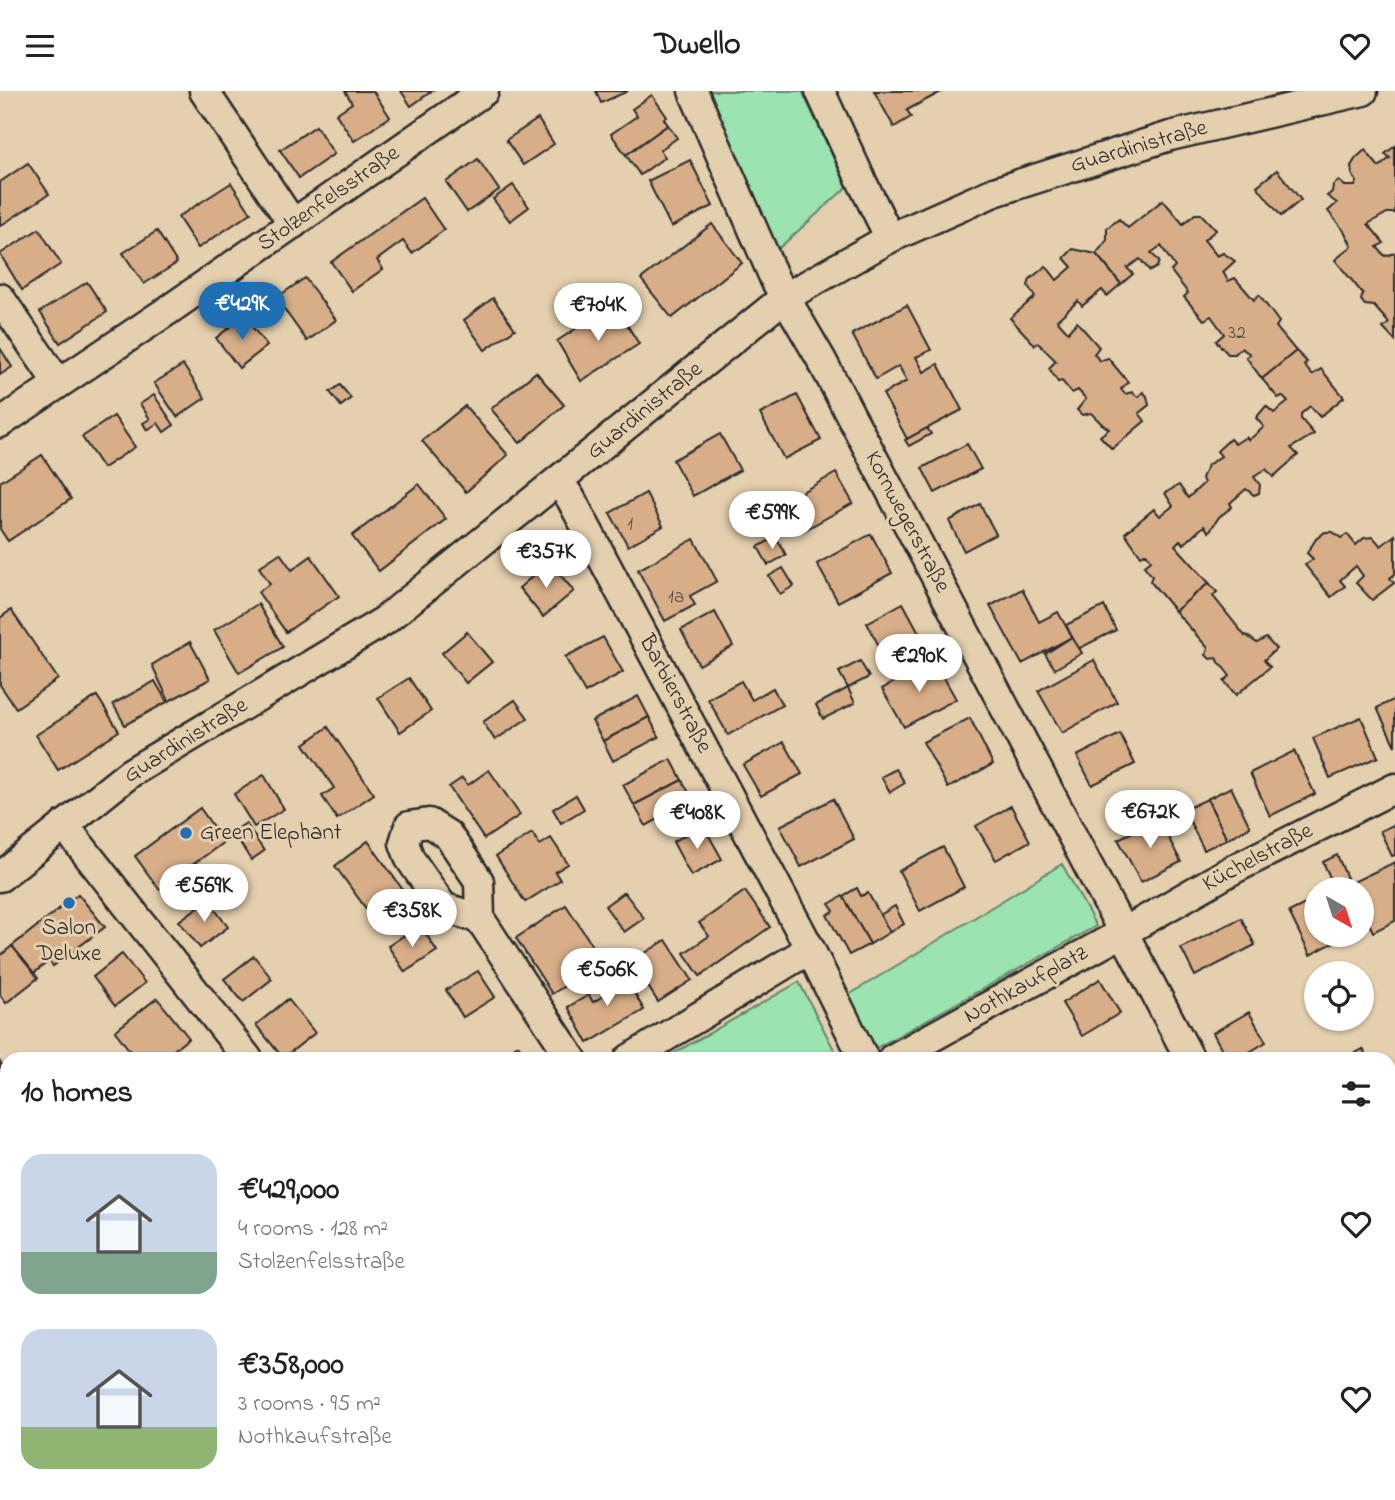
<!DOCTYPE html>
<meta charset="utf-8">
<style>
:root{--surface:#fff;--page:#f2f2f2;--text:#222;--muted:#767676;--accent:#1f6fb2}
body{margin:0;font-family:"Indie Flower",sans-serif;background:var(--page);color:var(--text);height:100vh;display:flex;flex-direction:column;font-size:26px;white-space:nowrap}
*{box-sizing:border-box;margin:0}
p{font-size:23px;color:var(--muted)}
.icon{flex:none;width:38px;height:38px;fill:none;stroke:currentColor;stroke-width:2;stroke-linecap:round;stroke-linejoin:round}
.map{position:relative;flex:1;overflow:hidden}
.side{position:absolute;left:0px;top:961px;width:1396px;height:450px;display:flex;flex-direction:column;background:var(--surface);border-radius:21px 21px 0 0;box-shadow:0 2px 5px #0004}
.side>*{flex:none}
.needle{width:46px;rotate:141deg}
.tools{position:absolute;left:1304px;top:786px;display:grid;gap:14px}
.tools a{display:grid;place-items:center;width:70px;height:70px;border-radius:50%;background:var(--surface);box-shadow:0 2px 5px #0004;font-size:35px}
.price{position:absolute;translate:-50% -60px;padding:0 16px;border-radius:24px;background:#fff;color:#222;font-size:23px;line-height:46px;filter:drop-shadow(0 2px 4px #0008)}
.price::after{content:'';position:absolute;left:50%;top:42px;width:21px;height:16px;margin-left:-10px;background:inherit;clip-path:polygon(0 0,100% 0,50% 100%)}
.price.active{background:var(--accent);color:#fff}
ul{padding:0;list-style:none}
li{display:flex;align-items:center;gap:21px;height:175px;padding:0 21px}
li span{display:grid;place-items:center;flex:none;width:196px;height:140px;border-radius:21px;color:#555}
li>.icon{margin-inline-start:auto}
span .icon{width:84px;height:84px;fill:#fffc;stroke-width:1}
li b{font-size:30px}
h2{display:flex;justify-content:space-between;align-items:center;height:84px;padding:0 21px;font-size:30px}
header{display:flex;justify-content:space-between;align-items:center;height:91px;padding:0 21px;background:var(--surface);font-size:32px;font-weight:700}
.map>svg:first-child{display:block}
.green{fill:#9be3b0;stroke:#63876e;stroke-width:2}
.building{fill:#d8ae89;stroke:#2b2b2b;stroke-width:2}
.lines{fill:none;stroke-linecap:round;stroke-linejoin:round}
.street-casing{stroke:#2b2b2b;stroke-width:33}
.secondary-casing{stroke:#2b2b2b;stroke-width:44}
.street{stroke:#e4cfae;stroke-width:28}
.secondary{stroke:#e4cfae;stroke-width:38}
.poi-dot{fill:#1f6fb2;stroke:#e4cfae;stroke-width:2.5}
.labels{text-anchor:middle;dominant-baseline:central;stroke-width:6;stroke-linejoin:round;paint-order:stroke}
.number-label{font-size:19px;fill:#564c42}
.street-label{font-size:23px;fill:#2b2b2b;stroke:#e4cfae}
.poi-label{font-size:23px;fill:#2b2b2b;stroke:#e4cfae;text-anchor:start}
</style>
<header><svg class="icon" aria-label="menu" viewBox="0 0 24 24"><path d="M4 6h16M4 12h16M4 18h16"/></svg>Dwello<svg class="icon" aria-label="heart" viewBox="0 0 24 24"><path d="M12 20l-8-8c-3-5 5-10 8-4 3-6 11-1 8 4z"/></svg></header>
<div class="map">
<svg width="1395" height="1409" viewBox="0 0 1395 1409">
<rect width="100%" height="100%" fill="#e4cfae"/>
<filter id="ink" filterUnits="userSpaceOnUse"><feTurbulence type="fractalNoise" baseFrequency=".0143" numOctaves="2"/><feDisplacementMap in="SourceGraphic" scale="14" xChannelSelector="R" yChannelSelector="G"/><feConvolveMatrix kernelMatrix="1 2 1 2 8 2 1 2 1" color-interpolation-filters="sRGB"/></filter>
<g filter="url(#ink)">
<g class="green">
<polygon points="708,0 802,0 847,96 778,158"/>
<polygon points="1062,773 1096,835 876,957 847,905"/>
<polygon points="799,891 839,968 664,968"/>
</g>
<g class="building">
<polygon points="345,0 373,0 390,26 354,50 336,23 352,12"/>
<polygon points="401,0 432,0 411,15"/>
<polygon points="596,0 628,0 601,12"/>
<polygon points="874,0 943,0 907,19 911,26 894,36"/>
<polygon points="652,4 667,26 664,28 668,34 626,64 611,43 637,25 632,18"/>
<polygon points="538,28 554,53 523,74 506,49"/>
<polygon points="668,34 677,47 660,59 665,66 640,84 626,64"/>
<polygon points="316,35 334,63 299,87 280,59"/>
<polygon points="1395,55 1395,122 1387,122 1368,133 1384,152 1377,156 1385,165 1395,162 1395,250 1383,237 1389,232 1374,215 1365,214 1361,209 1363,203 1335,169 1352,155 1344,140 1328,120 1337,112 1327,105 1332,101 1333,94 1339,90 1345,95 1355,95 1357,91 1352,83 1351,75 1356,67 1365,59 1379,76 1390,67 1385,63"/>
<polygon points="478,68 499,99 467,121 446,91"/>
<polygon points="690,69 713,115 671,136 648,90"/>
<polygon points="28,72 49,103 0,135 0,91"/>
<polygon points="1277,79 1301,109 1281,125 1257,95"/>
<polygon points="231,92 251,122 198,157 178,126"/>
<polygon points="513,94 529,116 510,130 493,108"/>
<polygon points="422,107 444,139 412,162 403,150 377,169 383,178 352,200 331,171"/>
<polygon points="1163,109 1183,133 1195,123 1201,123 1216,139 1204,149 1217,165 1223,162 1235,170 1223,181 1228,190 1235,187 1254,209 1259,204 1279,231 1276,236 1296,260 1262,288 1246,266 1250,263 1241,257 1235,263 1228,263 1216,250 1224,243 1211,225 1204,229 1184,206 1188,202 1171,180 1175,176 1161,155 1151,162 1159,170 1157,176 1150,180 1140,168 1127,177 1133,183 1121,193 1096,163 1107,149 1107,137 1119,128 1128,137"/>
<polygon points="712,133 742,172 672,227 641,188"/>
<polygon points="39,138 61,173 22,199 0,163"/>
<polygon points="157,140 177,172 144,193 123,162"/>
<polygon points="1073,158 1096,163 1121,193 1107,205 1102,199 1082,215 1078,210 1057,229 1068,241 1077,231 1099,256 1094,263 1100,270 1108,267 1128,291 1121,298 1125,303 1132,301 1138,306 1143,301 1147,305 1149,314 1139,322 1145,330 1112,358 1100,345 1109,338 1102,333 1091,322 1082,324 1077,319 1086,308 1078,299 1072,302 1062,290 1058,291 1049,277 1056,270 1038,252 1035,254 1010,227 1035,206 1028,195 1030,188 1046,175 1057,189 1072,176 1064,167"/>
<polygon points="305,187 336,229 307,250 276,207"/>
<polygon points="87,191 107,221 60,252 40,221"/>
<polygon points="493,207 515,238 485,259 464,229"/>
<polygon points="614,213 639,253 581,290 557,250"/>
<polygon points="907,214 931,259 916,266 924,281 938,273 962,319 907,348 883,303 907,290 903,283 899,275 876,288 852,243"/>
<polygon points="244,225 267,255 239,277 216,247"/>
<polygon points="0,257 12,276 0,284"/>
<polygon points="1296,260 1307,271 1304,274 1312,284 1321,278 1344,306 1320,326 1310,315 1301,323 1301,328 1314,343 1291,357 1298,364 1273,386 1266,378 1254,386 1260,394 1259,402 1254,404 1246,398 1230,412 1232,416 1219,426 1209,441 1204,435 1184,453 1180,449 1175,454 1209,492 1175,520 1150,490 1152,485 1144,475 1151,469 1146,462 1141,465 1125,442 1154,418 1160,425 1173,415 1165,402 1179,394 1188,407 1204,392 1202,387 1208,374 1221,365 1217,360 1230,348 1235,353 1246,346 1249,349 1264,336 1256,327 1266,315 1274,322 1288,311 1282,305 1278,307 1262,288"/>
<polygon points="183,274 205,307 177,326 154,292"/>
<polygon points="536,281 564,314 520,352 491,318"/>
<polygon points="340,294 351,307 341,315 330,301"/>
<polygon points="154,304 174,334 164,341 158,332 147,339 143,332 150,328 140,313"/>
<polygon points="797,304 821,349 784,368 760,323"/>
<polygon points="465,315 508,364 466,401 422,350"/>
<polygon points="114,325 135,356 103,377 82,346"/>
<polygon points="927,337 931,343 909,355 905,349"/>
<polygon points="720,343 740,379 693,405 673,369"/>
<polygon points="967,353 981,378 935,402 922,377"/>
<polygon points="42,364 71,408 8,450 0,438 0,391"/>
<polygon points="836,382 853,412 803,440 786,410"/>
<polygon points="419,393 446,428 379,480 352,445"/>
<polygon points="646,402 663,435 628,455 610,422"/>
<polygon points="980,413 996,443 964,460 949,430"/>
<polygon points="1325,441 1333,441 1341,447 1347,443 1356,454 1364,447 1373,446 1381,455 1395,444 1395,483 1390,487 1394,492 1372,509 1356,492 1363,485 1356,475 1340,489 1345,495 1331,506 1305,474 1313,468 1307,462 1316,448"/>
<polygon points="871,443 892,482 838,511 817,473"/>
<polygon points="776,446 786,464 768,474 758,456"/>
<polygon points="694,448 717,490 690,505 695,514 665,530 638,479"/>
<polygon points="280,462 292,479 311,465 339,505 286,541 258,501 270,493 259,476"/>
<polygon points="549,471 574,500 543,526 519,497"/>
<polygon points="783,477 794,495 780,503 769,485"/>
<polygon points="1209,492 1217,501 1213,505 1245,545 1246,544 1257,552 1266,547 1276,558 1264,569 1270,576 1236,604 1224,590 1230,585 1216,567 1210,568 1206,564 1208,557 1175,520"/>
<polygon points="1022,498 1039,531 1058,521 1072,546 1022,573 990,515"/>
<polygon points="903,512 922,547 885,567 867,532"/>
<polygon points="258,513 283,556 239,582 214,539"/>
<polygon points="1104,515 1116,539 1078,558 1066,534"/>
<polygon points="11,519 58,588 16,617 0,594 0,527"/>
<polygon points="715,521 733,555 699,574 681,539"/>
<polygon points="467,541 492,571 466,592 442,562"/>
<polygon points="603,546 623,581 585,602 565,566"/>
<polygon points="1072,546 1082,562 1055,578 1045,563"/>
<polygon points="190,551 210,588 169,610 152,574"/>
<polygon points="934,569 956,608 904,636 882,598"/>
<polygon points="1094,569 1117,611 1062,642 1038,600"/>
<polygon points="860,570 869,586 848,597 839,581"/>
<polygon points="409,587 431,620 400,641 378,607"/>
<polygon points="155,590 167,611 125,634 113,613"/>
<polygon points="741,590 752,609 773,597 782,614 728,644 708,608"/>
<polygon points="848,597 855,612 823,628 816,614"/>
<polygon points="97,605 119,640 58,679 36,644"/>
<polygon points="638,605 649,626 603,650 592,630"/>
<polygon points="1395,608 1395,655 1377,617"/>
<polygon points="515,609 528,627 495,649 483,631"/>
<polygon points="649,626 659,646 613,670 603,650"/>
<polygon points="1361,626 1378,666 1330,687 1313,647"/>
<polygon points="970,627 993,673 948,697 923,651"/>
<polygon points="328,636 374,703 337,728 322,705 334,697 304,653"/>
<polygon points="1120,643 1135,673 1092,694 1077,665"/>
<polygon points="784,651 802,683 761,705 743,674"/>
<polygon points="1294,660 1315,703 1270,725 1250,682"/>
<polygon points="671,668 682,689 634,714 623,694"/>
<polygon points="896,678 905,692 890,701 881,686"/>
<polygon points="489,679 520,724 484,748 449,696 462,687 468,694"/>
<polygon points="264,684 284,718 254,736 234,703"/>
<polygon points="682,689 693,709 646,735 634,714"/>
<polygon points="1231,696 1250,736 1227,748 1207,708"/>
<polygon points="576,704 584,718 561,732 553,718"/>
<polygon points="833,708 854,748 801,776 780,735"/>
<polygon points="1207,708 1227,748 1204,759 1184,719"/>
<polygon points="1011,715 1030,750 996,769 976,735"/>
<polygon points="200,717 224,751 159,798 135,765"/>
<polygon points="1159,728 1181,771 1141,791 1118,748"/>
<polygon points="246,732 264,760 251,769 233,741"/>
<polygon points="703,734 722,768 691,785 673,751"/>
<polygon points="1393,734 1395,739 1395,764 1392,765 1380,740"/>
<polygon points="532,742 540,754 551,747 568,773 555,781 560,789 525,811 496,765"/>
<polygon points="368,750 403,799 370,823 335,775"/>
<polygon points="943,756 964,796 920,820 899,780"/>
<polygon points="1337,764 1347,787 1333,793 1323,771"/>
<polygon points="1395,771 1395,830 1373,841 1362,818 1362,798 1352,798 1349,793"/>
<polygon points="857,797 861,805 868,802 890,841 870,853 843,805"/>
<polygon points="745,800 770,836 700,885 684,862 709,845 699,832"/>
<polygon points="624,801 644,827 624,841 605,815"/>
<polygon points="78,803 105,836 53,875 49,870 34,882 12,855"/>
<polygon points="843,805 870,853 849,864 827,824 834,820 829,813"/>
<polygon points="1315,808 1316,844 1333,844 1337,850 1310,864 1289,821"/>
<polygon points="208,809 228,836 200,857 179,830"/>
<polygon points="566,814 592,854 568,869 579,886 552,903 516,847"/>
<polygon points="895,815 904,833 890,841 880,824"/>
<polygon points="1241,827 1255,854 1195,885 1181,857"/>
<polygon points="420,834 437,860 405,881 388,855"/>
<polygon points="666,849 692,889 658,911 632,870"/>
<polygon points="12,855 38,887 6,912 0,904 0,865"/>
<polygon points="122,863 145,892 115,915 93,886"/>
<polygon points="254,865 272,888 243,911 224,888"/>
<polygon points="619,876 644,919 588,952 568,916 589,904 593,911 613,899 604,884"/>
<polygon points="478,880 495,906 463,926 446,899"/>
<polygon points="1100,888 1120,922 1082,945 1062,912"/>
<polygon points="157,907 189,947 162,968 136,968 115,940"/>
<polygon points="288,908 315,942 283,967 256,934"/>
<polygon points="1249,921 1266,951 1238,968 1227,968 1213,942"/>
<polygon points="518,954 528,968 499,968"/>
<polygon points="1363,958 1368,968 1345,968"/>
<polygon points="0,971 7,980 7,1036 0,1041"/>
<polygon points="7,1046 7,1090 0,1081 0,1051"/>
<polygon points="1395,1196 1395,1223 1390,1227 1390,1200"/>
<polygon points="1395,1235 1395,1300 1390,1289 1390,1238"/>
<polygon points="7,1360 7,1404 59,1404 63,1409 8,1409 0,1398 5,1395 0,1389 0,1366"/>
<polygon points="265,1404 315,1404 319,1409 269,1409"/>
<polygon points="796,1404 839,1404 842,1409 799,1409"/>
<polygon points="1156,1404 1180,1404 1182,1409 1145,1409"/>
</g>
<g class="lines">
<g class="street-casing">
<g id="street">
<polyline points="204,0 293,133"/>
<polyline points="693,0 775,189 821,268 1190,968"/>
<polyline points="820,0 863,93 890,147"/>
<polyline points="0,207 58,292"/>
<polyline points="0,332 170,218 484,0"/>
<polyline points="559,390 571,408 810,858 864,968"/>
<polyline points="64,734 248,968"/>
<polyline points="0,786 130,682 384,530 784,207 890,147 994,101 1170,45 1363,0"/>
<polyline points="480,828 443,816 410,768 404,752 409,735 429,732 448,744 479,790 480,828 572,968"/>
<polyline points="629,968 810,858"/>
<polyline points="892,968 1124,841 1232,779 1395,697"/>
<polyline points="1390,1025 1395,1022"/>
<polyline points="1390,1373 1395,1384"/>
<polyline points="611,1404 616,1409"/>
<polyline points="1095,1404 1098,1409"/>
<polyline points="707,1409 716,1404"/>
</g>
</g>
<g class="secondary-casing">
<g id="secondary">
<polyline points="0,1161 7,1170"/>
<polyline points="0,1223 7,1232"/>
<polyline points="140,1404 144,1409"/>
<polyline points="191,1404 195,1409"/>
</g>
</g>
<use href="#street" class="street"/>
<use href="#secondary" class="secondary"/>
</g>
</g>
<g class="poi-dot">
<circle cx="186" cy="742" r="7"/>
<circle cx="69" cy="812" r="7"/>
</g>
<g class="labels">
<g class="number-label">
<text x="1237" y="242">32</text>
<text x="630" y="433">1</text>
<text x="676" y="506">1a</text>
</g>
<g class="street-label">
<text transform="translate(1139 56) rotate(-16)">Guardinistraße</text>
<text transform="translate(329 108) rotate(-35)">Stolzenfelsstraße</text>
<text transform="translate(645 320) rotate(-39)">Guardinistraße</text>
<text transform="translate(907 431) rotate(62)">Kornwegerstraße</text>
<text transform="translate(675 603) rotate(62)">Barbierstraße</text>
<text transform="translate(186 650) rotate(-32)">Guardinistraße</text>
<text transform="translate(1258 767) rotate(-28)">Küchelstraße</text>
<text transform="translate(1026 894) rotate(-29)">Nothkaufplatz</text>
</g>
<g class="poi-label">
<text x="200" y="742">Green Elephant</text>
<text x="69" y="837" text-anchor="middle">Salon<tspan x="69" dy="26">Deluxe</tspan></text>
</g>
</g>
</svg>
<div class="tools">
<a><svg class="needle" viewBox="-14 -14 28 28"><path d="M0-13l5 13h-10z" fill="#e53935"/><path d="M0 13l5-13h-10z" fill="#767676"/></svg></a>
<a><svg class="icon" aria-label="locate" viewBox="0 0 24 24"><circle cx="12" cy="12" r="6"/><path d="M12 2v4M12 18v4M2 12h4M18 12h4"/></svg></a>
</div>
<b class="price active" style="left:242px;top:251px">€429K</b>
<b class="price" style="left:598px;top:252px">€704K</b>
<b class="price" style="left:772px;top:460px">€599K</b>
<b class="price" style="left:546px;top:499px">€357K</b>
<b class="price" style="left:919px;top:603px">€290K</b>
<b class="price" style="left:1150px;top:759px">€672K</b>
<b class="price" style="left:697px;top:760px">€408K</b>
<b class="price" style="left:204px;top:833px">€569K</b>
<b class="price" style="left:412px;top:858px">€358K</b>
<b class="price" style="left:607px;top:917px">€506K</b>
<section class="side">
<h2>10 homes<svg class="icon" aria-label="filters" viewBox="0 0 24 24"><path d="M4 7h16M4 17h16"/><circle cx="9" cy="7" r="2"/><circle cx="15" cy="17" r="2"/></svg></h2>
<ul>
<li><span style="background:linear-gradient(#c9d6e8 70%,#7fa58c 0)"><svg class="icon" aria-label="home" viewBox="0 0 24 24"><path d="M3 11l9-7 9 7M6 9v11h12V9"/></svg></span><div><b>€429,000</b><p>4 rooms · 128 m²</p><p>Stolzenfelsstraße</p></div><svg class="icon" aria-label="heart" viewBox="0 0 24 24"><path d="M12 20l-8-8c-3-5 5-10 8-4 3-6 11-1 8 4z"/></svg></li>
<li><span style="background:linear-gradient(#c9d6e8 70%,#8fb573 0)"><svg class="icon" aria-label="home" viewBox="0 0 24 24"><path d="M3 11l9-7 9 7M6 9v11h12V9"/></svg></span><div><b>€358,000</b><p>3 rooms · 95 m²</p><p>Nothkaufstraße</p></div><svg class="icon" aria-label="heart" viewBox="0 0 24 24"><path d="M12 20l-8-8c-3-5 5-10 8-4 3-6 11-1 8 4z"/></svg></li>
</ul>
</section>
</div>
